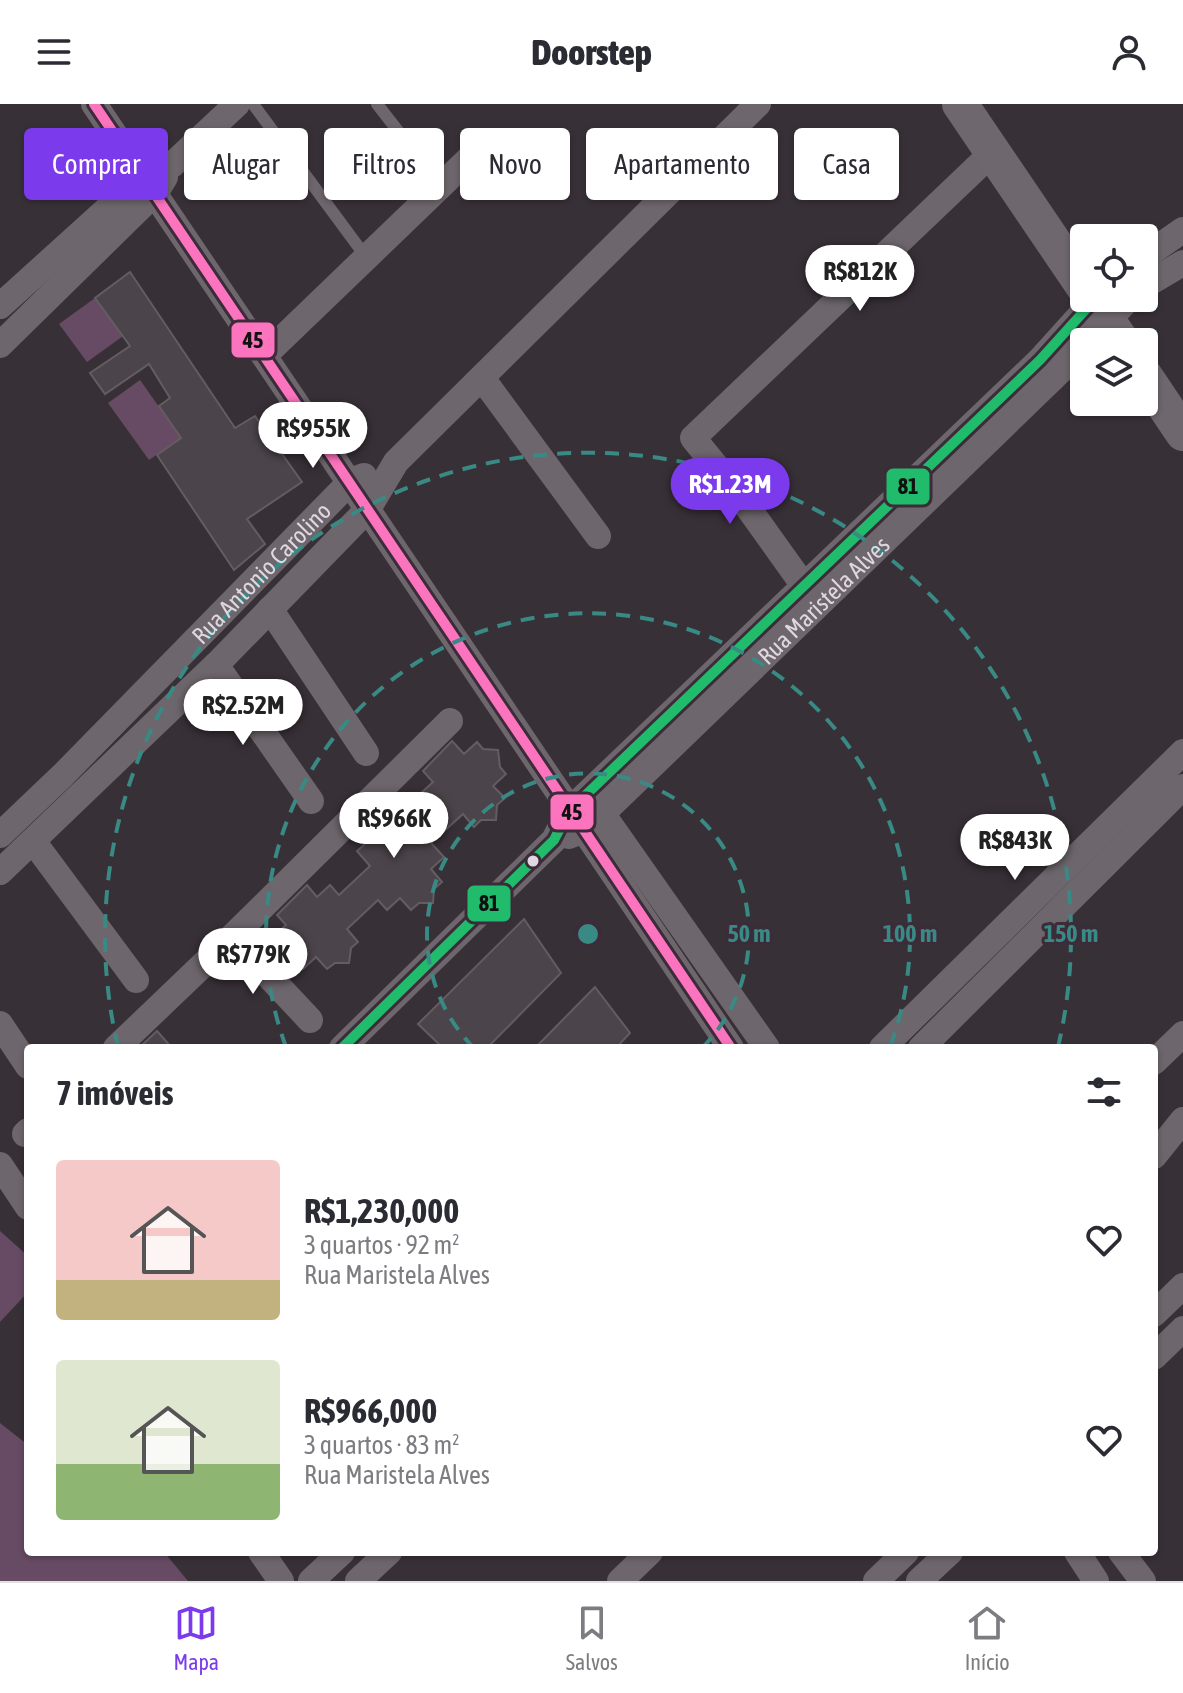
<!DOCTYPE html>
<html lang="pt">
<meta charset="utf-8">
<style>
:root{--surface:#fff;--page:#f7f7f7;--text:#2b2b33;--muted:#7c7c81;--line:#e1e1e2;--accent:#7c3aed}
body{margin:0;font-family:"Asap Condensed",sans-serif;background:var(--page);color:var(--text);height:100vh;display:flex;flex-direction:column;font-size:30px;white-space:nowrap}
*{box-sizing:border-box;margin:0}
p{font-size:26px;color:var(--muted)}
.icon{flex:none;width:44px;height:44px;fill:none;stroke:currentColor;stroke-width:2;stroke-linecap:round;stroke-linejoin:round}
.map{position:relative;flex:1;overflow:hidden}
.drawer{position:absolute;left:24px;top:940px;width:1134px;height:512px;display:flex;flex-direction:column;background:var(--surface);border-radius:8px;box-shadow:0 2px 6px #0004}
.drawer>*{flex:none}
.banner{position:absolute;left:24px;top:24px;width:1136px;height:72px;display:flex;gap:16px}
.fabs{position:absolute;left:1070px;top:120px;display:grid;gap:16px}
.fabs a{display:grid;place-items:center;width:88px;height:88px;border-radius:8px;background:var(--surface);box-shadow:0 2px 6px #0004;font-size:40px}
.price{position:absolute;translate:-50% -68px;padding:0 18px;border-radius:28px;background:#fff;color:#222;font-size:26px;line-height:52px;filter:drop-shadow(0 2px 4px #0008)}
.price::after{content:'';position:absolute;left:50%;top:48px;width:24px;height:18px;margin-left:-12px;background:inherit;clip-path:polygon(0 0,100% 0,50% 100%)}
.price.active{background:var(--accent);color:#fff}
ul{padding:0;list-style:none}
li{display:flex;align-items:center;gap:24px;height:200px;padding:0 32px}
li span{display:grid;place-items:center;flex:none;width:224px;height:160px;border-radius:8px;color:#555}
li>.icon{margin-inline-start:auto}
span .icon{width:96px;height:96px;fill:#fffc;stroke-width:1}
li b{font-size:34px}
h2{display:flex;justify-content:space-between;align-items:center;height:96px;padding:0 32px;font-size:34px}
.tag{padding:0 28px;border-radius:8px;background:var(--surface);box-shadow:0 2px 6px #0004;font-size:28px;line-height:72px}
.tag.active{background:var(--accent);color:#fff}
header{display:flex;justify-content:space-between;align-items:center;height:104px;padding:0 32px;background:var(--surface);font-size:36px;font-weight:800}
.menu{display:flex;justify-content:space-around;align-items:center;height:112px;border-top:2px solid var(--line);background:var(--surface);font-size:22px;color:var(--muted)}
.menu a{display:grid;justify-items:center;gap:4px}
.menu .active{color:var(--accent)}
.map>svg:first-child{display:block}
.green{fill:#674b64}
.building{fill:#4b444a;stroke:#635d62;stroke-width:2}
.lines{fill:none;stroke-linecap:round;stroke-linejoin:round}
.lane{stroke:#6d666c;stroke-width:12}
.street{stroke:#6d666c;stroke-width:26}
.secondary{stroke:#6f676e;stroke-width:36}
.bus-1-casing{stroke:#3c2c3a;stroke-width:16}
.bus-2-casing{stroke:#3c2c3a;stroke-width:16}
.bus-1{stroke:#fc73be;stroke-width:10}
.bus-2{stroke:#20bc6c;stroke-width:10}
.ring{fill:none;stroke:#398985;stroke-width:4;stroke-dasharray:14 10}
.bus-dot{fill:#e1d7e0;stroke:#3c2c3a;stroke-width:3}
.labels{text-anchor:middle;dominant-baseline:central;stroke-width:6;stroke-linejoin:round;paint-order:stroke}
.street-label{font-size:24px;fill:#e1d7e0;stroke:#3c2c3a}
.centre{fill:#398985;stroke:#3c2c3a;stroke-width:4}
.ring-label{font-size:24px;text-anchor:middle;font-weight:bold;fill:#398985;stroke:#3c2c3a;stroke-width:6;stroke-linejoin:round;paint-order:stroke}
.line-badge{stroke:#3c2c3a;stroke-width:3}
.pale-badge-label{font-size:22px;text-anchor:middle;font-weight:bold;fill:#111}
</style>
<header><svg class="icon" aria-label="menu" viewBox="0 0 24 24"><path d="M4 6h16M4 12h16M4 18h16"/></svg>Doorstep<svg class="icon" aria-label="person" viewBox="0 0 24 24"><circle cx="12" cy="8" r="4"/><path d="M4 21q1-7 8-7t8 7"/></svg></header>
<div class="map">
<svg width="1183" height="1477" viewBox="0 0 1183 1477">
<rect width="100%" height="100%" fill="#383037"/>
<g class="green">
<polygon points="95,194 123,232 87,258 59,220"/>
<polygon points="140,276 181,334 149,356 108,299"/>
<polygon points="0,1127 28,1152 28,1188 0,1218"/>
<polygon points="0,1319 28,1341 28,1448 164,1448 188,1477 0,1477"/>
</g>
<g class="building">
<polygon points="130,168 235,324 255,312 302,378 247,415 265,440 234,466 157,351 181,334 159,302 170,294 149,260 105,290 90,269 130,242 95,194"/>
<polygon points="452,637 464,650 477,638 483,645 498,646 500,663 506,670 493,682 505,694 497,701 496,716 481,716 474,723 463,710 431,739 444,753 431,765 442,778 434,785 433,799 419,799 411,806 400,794 387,806 378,796 347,825 358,838 351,844 349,859 335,859 327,865 316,853 303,865 296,858 279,859 280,841 273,833 286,821 277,811 307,781 317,793 330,781 339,791 370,762 357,747 364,741 365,727 379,727 388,719 401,733 425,712 426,697 420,690 433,678 423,667"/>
<polygon points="524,815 561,869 487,944 443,944 418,920"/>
<polygon points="595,883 630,929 616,944 535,944"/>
<polygon points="157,927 172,944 139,944"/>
</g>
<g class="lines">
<g class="lane">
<polyline points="253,0 366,153"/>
<polyline points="377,0 441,82"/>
</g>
<g class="street">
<polyline points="94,0 731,944"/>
<polyline points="1144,153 1183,126"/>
<polyline points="1144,182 1183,159"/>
<polyline points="0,202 145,71 172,61 237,0"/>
<polyline points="1097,229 1129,194"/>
<polyline points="0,241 156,88 165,73"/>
<polyline points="265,251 476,48"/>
<polyline points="482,274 598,432"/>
<polyline points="804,482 734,384 693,334 993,48"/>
<polyline points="270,505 366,649"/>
<polyline points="216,561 311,697"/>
<polyline points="592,695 767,944"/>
<path id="s1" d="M0,731L63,671L351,377L364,372"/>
<path id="s2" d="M569,732L584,726L603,709L1084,244"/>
<polyline points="33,737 136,876"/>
<polyline points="0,768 216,561 368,405 396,358 758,0"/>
<polyline points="232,833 310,916"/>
<polyline points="0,920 28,962"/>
<polyline points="116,944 232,833 450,617"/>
<polyline points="342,944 554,736 569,707 1040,256 1096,194"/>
<polyline points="882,944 1183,648"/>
<polyline points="921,944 1183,683"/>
<polyline points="1154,958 1183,930"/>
<polyline points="25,1030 28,1027"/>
<polyline points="1154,1052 1183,1016"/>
<polyline points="0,1061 28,1103"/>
<polyline points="1154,1210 1183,1182"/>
<polyline points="1154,1253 1183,1225"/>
<polyline points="261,1448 281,1477"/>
<polyline points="1077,1448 1096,1477"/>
<polyline points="1121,1448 1143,1477"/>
<polyline points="311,1477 342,1448"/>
<polyline points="358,1477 389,1448"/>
<polyline points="620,1477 650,1448"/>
<polyline points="876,1477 906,1448"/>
<polyline points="919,1477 950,1448"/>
</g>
<g class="secondary">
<polyline points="960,0 1084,183"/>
<polyline points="1092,194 1122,238"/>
<polyline points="1144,271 1183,329"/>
</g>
<g class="bus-1-casing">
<polyline id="bus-1" points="94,0 731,944"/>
</g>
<g class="bus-2-casing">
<polyline id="bus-2" points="342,944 554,736 569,707 1040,256 1096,194"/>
</g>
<use href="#bus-1" class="bus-1"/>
<use href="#bus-2" class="bus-2"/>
</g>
<g class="ring">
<path d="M474 944A161 161 0 1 1 702 944"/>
<path d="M286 943A322 322 0 1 1 890 943"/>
<path d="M118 943A483 483 0 1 1 1058 943"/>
</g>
<circle class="bus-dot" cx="533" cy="757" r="7"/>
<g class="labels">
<g class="street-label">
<text stroke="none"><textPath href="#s1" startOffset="370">Rua Antonio Carolino</textPath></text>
<text stroke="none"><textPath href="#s2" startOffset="348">Rua Maristela Alves</textPath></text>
</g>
</g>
<circle cx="588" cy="830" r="12" class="centre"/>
<g class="ring-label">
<text x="749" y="838">50 m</text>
<text x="910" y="838">100 m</text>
<text x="1071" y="838">150 m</text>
</g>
<g class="line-badge">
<rect x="230" y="217" width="46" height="38" rx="8" fill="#fc73be"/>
<rect x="885" y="363" width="46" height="39" rx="8" fill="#20bc6c"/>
<rect x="549" y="689" width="46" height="38" rx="8" fill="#fc73be"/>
<rect x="466" y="780" width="46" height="39" rx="8" fill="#20bc6c"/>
</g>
<g class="pale-badge-label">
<text x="253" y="244">45</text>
<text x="908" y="390">81</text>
<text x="572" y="716">45</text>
<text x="489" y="807">81</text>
</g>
</svg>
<div class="fabs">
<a><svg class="icon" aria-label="locate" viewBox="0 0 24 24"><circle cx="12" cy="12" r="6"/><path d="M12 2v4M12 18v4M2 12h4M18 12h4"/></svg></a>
<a><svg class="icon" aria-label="layers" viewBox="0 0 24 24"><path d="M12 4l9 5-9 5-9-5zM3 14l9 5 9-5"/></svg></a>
</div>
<b class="price" style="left:860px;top:209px">R$812K</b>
<b class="price" style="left:313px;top:366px">R$955K</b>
<b class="price active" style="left:730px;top:422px">R$1.23M</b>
<b class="price" style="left:243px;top:643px">R$2.52M</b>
<b class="price" style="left:394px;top:756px">R$966K</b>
<b class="price" style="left:1015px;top:778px">R$843K</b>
<b class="price" style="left:253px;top:892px">R$779K</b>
<div class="banner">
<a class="tag active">Comprar</a>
<a class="tag">Alugar</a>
<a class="tag">Filtros</a>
<a class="tag">Novo</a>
<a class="tag">Apartamento</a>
<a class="tag">Casa</a>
</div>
<section class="drawer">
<h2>7 imóveis<svg class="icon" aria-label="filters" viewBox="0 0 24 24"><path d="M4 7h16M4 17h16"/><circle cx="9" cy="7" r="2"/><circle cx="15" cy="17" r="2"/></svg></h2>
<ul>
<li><span style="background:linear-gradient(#f6c9c9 75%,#c2b280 0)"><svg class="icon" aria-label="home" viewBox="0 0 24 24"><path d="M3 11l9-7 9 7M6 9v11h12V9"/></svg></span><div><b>R$1,230,000</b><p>3 quartos · 92 m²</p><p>Rua Maristela Alves</p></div><svg class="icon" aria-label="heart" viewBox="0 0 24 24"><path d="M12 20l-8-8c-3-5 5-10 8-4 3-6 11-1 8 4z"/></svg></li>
<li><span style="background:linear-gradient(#dfe7d0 65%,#8fb573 0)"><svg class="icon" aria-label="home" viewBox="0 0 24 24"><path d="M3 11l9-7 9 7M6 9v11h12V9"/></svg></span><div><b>R$966,000</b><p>3 quartos · 83 m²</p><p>Rua Maristela Alves</p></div><svg class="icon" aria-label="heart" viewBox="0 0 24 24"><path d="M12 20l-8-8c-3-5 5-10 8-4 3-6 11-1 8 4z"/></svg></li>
</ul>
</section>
</div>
<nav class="menu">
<a class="active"><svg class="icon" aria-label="map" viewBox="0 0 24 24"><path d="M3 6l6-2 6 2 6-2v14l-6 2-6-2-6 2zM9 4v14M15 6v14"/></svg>Mapa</a>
<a><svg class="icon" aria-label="saved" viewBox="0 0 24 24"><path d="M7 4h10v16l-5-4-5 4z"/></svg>Salvos</a>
<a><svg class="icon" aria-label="home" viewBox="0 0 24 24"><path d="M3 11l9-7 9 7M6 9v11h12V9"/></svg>Início</a>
</nav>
